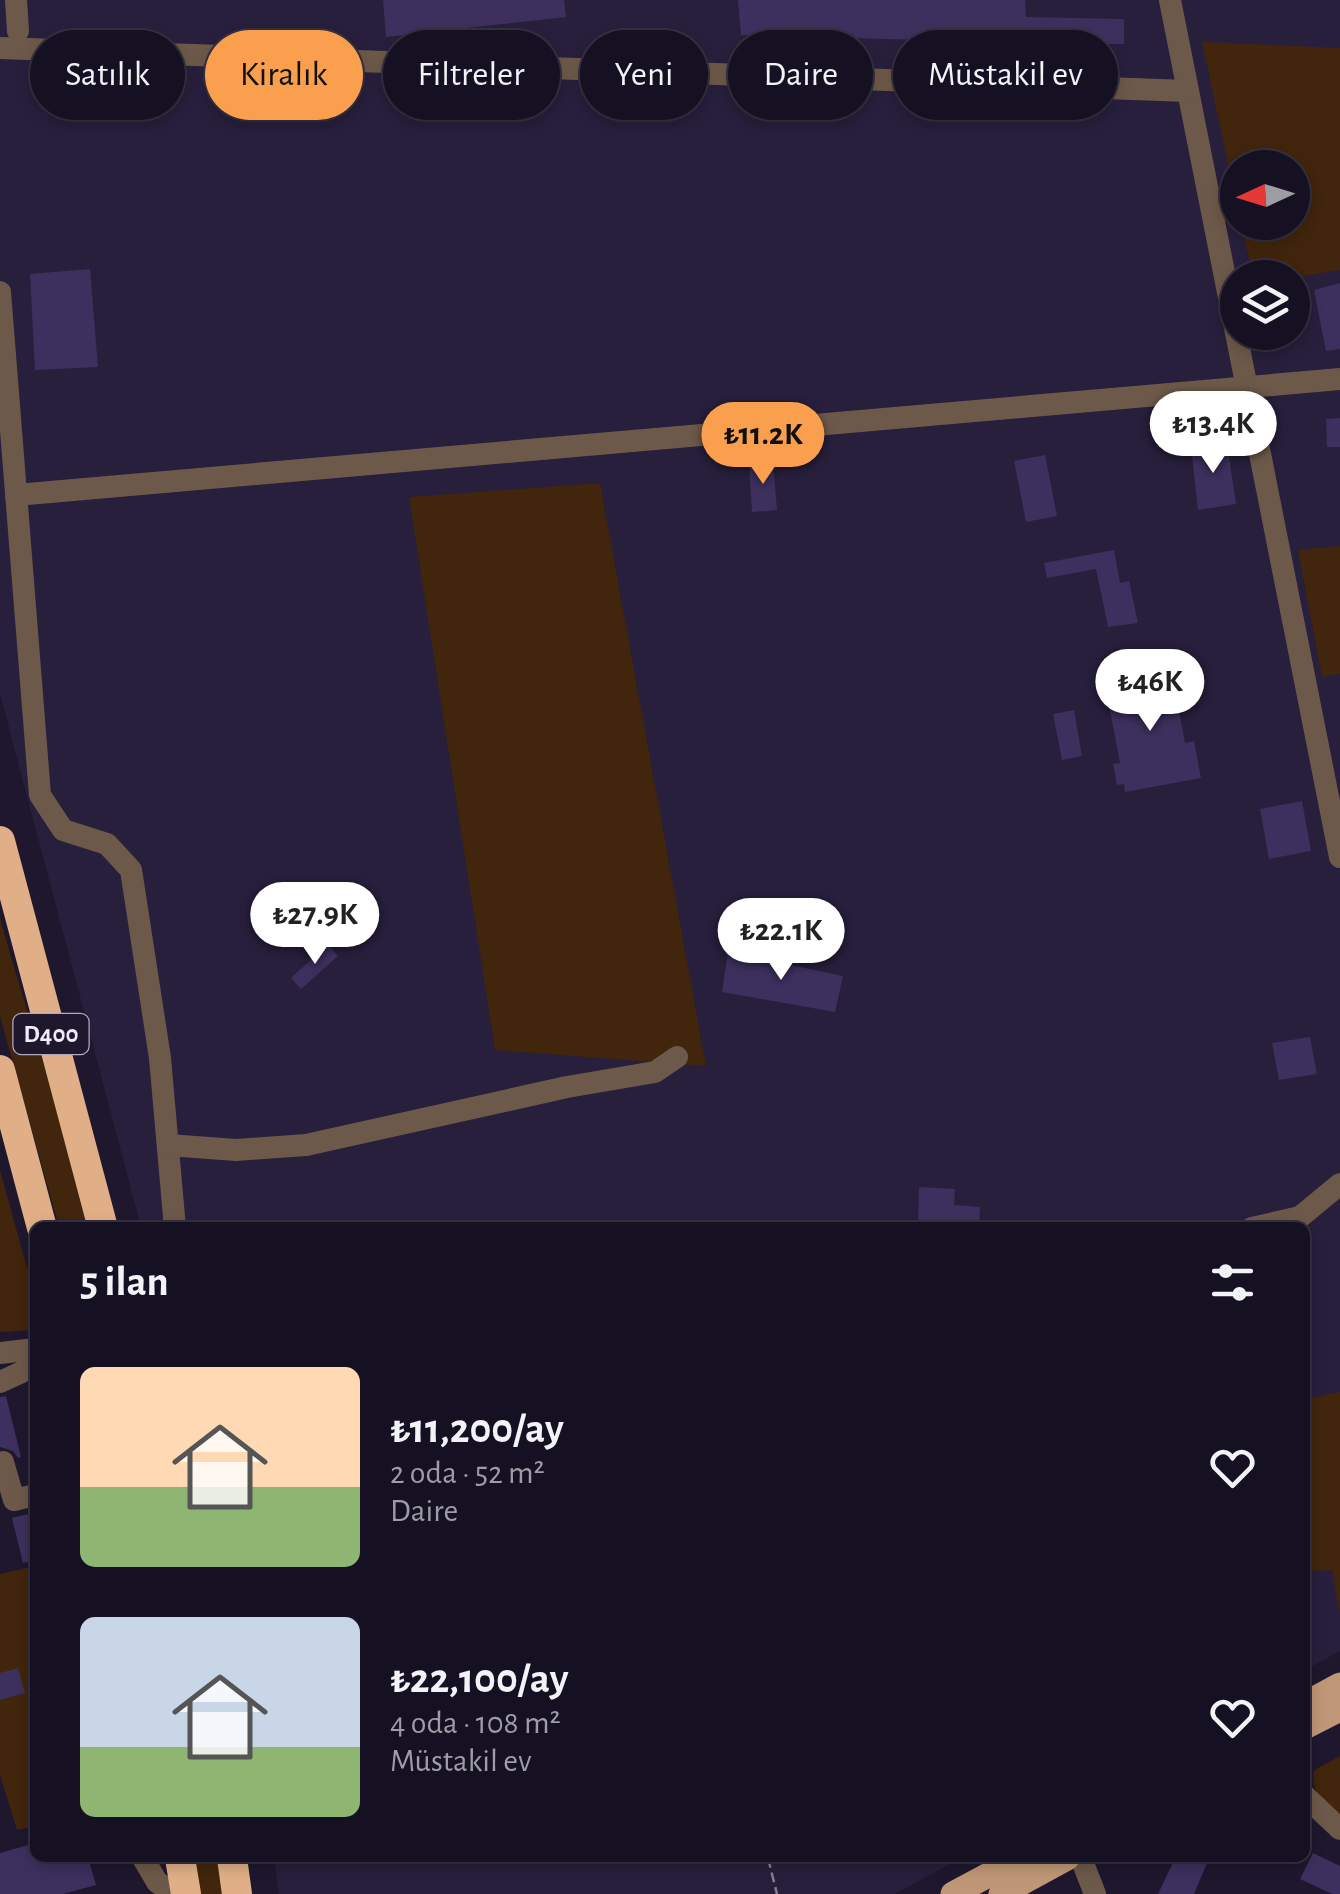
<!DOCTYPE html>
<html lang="tr">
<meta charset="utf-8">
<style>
:root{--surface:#161122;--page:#1f1a2a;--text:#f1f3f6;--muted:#9e9da5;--line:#353140;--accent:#fa9f4e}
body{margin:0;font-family:"Alegreya Sans",sans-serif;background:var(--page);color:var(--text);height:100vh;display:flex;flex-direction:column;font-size:38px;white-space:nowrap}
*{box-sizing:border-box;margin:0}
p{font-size:32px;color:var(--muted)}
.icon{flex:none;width:55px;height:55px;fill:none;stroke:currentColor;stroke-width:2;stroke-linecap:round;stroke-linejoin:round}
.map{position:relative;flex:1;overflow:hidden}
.details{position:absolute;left:30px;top:1222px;width:1280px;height:640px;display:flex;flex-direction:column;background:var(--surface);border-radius:15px;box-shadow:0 5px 15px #0003,0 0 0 2px var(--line)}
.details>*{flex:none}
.top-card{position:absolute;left:30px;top:30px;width:1280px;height:90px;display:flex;gap:20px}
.needle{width:65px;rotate:266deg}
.buttons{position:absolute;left:1220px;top:150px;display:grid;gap:20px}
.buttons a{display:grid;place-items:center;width:90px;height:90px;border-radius:50%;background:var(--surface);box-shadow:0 5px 15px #0003,0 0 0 2px var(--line);font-size:50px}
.price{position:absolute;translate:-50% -85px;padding:0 22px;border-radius:35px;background:#fff;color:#222;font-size:32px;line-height:65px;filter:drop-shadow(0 2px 5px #0008)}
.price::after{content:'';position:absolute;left:50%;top:60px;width:30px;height:22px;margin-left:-15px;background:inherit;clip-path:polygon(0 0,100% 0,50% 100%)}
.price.selected{background:var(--accent);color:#111}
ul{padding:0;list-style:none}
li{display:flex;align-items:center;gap:30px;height:250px;padding:0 50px}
li span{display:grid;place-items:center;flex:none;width:280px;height:200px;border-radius:15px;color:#555}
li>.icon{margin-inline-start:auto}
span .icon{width:120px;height:120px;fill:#fffc;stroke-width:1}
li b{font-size:42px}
h2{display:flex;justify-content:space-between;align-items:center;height:120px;padding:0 50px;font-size:42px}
.pill{padding:0 35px;border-radius:45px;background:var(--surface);box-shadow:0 5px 15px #0003,0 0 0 2px var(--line);font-size:35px;line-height:90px}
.pill.selected{background:var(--accent);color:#111}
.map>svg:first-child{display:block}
.built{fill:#271f3c;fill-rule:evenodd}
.green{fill:#41250c}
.building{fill:#3d305e}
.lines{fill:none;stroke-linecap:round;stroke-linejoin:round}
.path{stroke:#837e91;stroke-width:2.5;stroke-dasharray:10 5;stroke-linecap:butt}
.minor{stroke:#6d5949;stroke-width:22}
.major{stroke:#c09776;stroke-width:25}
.highway{stroke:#e1af87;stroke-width:30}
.labels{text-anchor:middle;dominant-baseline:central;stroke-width:8;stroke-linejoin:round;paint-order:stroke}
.shield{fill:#1e172e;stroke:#b0abbe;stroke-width:2.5}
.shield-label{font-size:25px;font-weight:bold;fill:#eeebfb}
</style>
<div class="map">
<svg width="1340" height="1894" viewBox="0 0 1340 1894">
<rect width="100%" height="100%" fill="#1e172e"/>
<g class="built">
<path d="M0,0H1340V1651L1305,1670V1228L141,1227L0,694ZM1238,168H1292V222H1238ZM1238,278H1292V332H1238Z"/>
<polygon points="274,1858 961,1858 895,1894 279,1894"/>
</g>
<g class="green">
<polygon points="1202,42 1340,48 1340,270 1293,278 1253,277 1241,223 1292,222 1292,168 1238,168 1237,206"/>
<polygon points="600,483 706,1066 495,1050 409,497"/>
<polygon points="1340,546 1340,674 1322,677 1298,550"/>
<path d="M0,918C29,1022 64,1123 90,1227H59L0,1016Z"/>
<polygon points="0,1170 35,1297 35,1330 0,1332"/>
<polygon points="1340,1392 1340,1615 1332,1570 1305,1571 1305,1399"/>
<polygon points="35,1566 35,1826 17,1830 0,1775 0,1574"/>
<path d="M1340,1756V1816C1324,1802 1310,1792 1314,1770Z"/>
<polygon points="191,1858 220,1858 225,1894 197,1894"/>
</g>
<g class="building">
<polygon points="383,0 564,0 566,17 386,37"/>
<polygon points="738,0 1025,0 1026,17 1124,19 1124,44 1039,44 1040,29 1013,32 1013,41 989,42 988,30 958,32 957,41 741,35"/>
<polygon points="90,269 98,367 35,370 30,274"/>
<polygon points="1340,283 1340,349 1326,351 1314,290"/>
<polygon points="1340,418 1340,447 1327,447 1326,419"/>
<polygon points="1227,443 1236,504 1198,510 1191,446"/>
<polygon points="1045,455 1057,516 1026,522 1014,461"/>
<polygon points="773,461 777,510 752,512 749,463"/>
<polygon points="1114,550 1120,583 1129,581 1138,623 1108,627 1096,569 1047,578 1044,563"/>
<polygon points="1172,672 1185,743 1194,741 1201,778 1125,792 1124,784 1117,785 1113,764 1120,763 1105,684"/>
<polygon points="1074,710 1082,756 1062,760 1053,714"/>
<polygon points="1302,801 1311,851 1269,859 1260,809"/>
<polygon points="328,944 338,956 301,989 291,978"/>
<polygon points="728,952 843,976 835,1012 722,992"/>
<polygon points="1310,1037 1317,1074 1279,1080 1272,1043"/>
<polygon points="919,1187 955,1189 954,1205 980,1207 979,1226 918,1224"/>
<polygon points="6,1396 21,1457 18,1458 13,1451 0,1447 0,1397"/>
<polygon points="33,1513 35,1560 23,1563 12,1518"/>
<polygon points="18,1668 25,1693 0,1700 0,1673"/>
<polygon points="35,1843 35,1858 88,1858 96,1885 63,1894 0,1894 0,1853"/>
<polygon points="1313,1853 1340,1866 1340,1894 1332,1894 1300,1879"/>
<polygon points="1175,1858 1192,1858 1207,1863 1194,1894 1158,1894"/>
</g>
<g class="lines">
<polyline class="path" points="768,1858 777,1894"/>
<g class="minor">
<polyline points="16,0 18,31"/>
<polyline points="1170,0 1340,857"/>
<polyline points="0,48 1188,91"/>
<polyline points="0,292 40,795 63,830 107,844 131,870 160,1058 175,1228"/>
<polyline points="16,495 1340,379"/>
<polyline points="168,1145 236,1150 306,1145 567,1087 655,1072 677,1057"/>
<polyline points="1252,1228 1300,1217 1340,1184"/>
<polyline points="0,1353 35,1349"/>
<polyline points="0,1382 35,1366"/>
<polyline points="3,1462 14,1500 35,1495"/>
<polyline points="1305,1796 1340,1829"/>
<polyline points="143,1858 157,1882 174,1894"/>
<polyline points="1081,1858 1095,1894"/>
</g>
<g class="major">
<polyline points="1305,1704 1340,1685"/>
<polyline points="1305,1727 1340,1709"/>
<polyline points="953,1894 1020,1858"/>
<polyline points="1001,1894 1067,1858"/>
</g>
<g class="highway">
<polyline points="0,841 103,1228"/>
<polyline points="0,1070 42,1228"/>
<polyline points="180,1858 186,1894"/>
<polyline points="232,1858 237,1894"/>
</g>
</g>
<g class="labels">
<rect class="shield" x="13.5" y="1014" width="75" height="40" rx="8"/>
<g class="shield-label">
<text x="51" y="1034">D400</text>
</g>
</g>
</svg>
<div class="buttons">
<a><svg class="needle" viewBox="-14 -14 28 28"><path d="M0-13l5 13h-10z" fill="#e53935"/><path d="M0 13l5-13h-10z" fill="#9e9da5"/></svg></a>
<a><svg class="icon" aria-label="layers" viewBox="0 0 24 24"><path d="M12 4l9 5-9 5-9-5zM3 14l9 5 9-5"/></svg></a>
</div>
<b class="price" style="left:1213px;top:476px">₺13.4K</b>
<b class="price selected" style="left:763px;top:487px">₺11.2K</b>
<b class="price" style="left:1150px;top:734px">₺46K</b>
<b class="price" style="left:315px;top:967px">₺27.9K</b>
<b class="price" style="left:781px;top:983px">₺22.1K</b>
<div class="top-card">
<a class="pill">Satılık</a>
<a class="pill selected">Kiralık</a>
<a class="pill">Filtreler</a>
<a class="pill">Yeni</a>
<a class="pill">Daire</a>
<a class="pill">Müstakil ev</a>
</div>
<section class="details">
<h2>5 ilan<svg class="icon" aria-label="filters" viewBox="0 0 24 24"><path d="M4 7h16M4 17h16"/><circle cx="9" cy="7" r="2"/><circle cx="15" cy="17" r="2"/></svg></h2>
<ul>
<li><span style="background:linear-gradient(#ffd9b3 60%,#8fb573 0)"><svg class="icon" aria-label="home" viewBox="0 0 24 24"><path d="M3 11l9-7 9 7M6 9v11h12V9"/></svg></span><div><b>₺11,200/ay</b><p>2 oda · 52 m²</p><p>Daire</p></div><svg class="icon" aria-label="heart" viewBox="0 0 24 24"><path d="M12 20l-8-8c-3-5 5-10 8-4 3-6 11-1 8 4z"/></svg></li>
<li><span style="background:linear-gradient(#c9d6e8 65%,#8fb573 0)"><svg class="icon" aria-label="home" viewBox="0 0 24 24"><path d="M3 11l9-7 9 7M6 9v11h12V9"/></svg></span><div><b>₺22,100/ay</b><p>4 oda · 108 m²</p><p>Müstakil ev</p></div><svg class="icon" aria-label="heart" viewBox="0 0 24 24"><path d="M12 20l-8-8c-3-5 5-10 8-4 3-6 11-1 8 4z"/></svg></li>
</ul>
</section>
</div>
